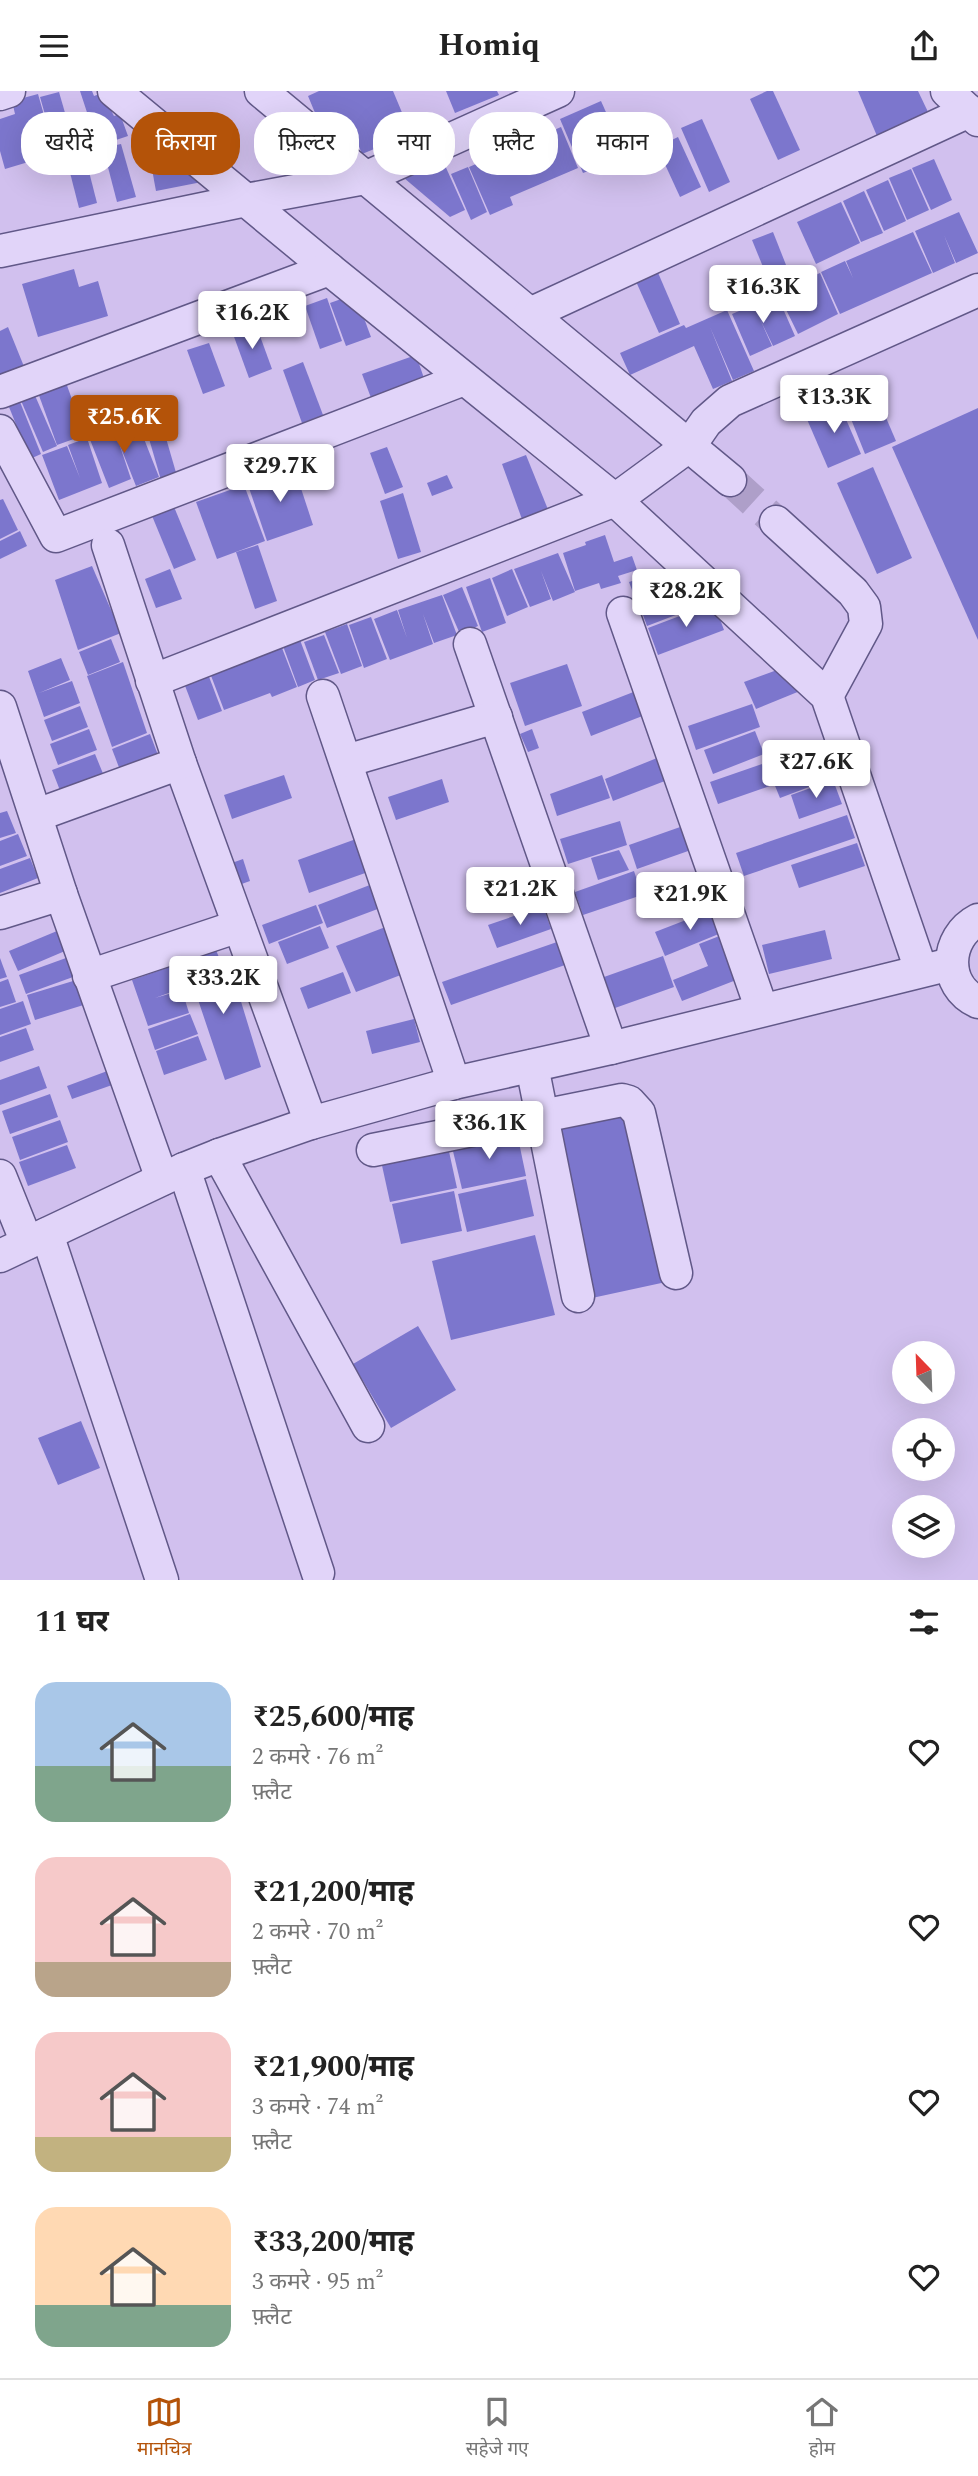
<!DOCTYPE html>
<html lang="hi">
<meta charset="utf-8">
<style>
:root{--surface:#fff;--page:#f2f2f2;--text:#222;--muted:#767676;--line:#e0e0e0;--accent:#b45309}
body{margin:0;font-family:Spectral,"Noto Sans Devanagari",serif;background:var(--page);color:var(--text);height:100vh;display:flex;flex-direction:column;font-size:26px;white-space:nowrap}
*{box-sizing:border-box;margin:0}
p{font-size:23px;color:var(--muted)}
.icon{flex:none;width:38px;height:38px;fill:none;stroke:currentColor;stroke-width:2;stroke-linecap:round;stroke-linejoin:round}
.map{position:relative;height:1489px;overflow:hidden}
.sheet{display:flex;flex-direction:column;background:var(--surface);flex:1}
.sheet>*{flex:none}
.top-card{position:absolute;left:21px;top:21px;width:936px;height:63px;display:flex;gap:14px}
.needle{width:46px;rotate:337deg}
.controls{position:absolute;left:892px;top:1250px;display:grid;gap:14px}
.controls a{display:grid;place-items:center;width:63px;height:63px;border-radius:50%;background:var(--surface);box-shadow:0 7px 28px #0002;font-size:35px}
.price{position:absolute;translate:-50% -60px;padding:0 16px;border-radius:7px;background:#fff;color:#222;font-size:23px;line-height:46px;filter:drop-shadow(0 2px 4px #0008)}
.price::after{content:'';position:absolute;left:50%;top:42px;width:21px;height:16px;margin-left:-10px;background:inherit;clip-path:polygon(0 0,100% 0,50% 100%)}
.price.active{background:var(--accent);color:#fff}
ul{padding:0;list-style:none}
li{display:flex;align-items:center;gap:21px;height:175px;padding:0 35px}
li span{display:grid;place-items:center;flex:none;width:196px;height:140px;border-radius:21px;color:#555}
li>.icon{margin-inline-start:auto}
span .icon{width:84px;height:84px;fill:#fffc;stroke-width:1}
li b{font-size:30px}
h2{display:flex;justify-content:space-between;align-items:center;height:84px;padding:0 35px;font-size:30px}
.pill{padding:0 24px;border-radius:28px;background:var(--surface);box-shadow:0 7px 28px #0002;font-size:24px;line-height:63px}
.pill.active{background:var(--accent);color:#fff}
header{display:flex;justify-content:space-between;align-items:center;height:91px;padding:0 35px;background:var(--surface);font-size:32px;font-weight:700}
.menu{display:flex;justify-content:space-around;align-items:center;height:98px;border-top:2px solid var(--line);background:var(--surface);font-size:19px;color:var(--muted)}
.menu a{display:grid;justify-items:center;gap:4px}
.menu .active{color:var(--accent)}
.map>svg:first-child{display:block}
.building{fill:#7c76cd}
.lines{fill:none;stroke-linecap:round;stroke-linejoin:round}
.street-tunnel{stroke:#ae9fc9;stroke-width:32;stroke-dasharray:32 16;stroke-linecap:butt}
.street-casing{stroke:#615888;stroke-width:35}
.street{stroke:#e1d4f9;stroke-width:32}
</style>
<header><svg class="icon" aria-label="menu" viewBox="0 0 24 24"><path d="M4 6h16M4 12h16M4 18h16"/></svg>Homiq<svg class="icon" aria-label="share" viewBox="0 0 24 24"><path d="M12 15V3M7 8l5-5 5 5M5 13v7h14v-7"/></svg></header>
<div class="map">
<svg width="978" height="1489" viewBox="0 0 978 1489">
<rect width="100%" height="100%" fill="#d1c0ee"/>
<g class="building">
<polygon points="80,0 92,0 94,5 102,2 114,25 120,23 128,45 98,55"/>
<polygon points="319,0 393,0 411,43 362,63 349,31 323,41 308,5"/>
<polygon points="446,0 497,0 499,4 455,22"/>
<polygon points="767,0 773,0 800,59 778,69 750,8"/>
<polygon points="858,0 918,0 929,23 877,45"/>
<polygon points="59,1 76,60 57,66 40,6"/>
<polygon points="38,3 55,63 5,78 0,60 0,28 15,23 12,10"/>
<polygon points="601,10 626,66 583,82 560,28"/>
<polygon points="702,28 730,91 709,101 681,37"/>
<polygon points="144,35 212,89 156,100"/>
<polygon points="561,36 578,77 510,106 513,114 490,124 469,76"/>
<polygon points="678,46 701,96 680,106 657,56"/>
<polygon points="121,53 136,106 117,111 103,57"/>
<polygon points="84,61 97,112 79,117 66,66"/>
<polygon points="439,61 465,119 450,126 397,81"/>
<polygon points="934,68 952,109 931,119 912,77"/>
<polygon points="468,76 487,121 471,129 451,83"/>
<polygon points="911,78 929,119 907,129 889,87"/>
<polygon points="888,89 906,130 884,140 866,99"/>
<polygon points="864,100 883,142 861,151 843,110"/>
<polygon points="841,111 860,152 816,173 797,131"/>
<polygon points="959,121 978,162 956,172 944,144 955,172 933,182 915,140"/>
<polygon points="773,141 790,184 770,193 752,149"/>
<polygon points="913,141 932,182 840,223 821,181 845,170 853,187 846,170"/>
<polygon points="656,177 680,233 659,242 634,186"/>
<polygon points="74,178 79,196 98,190 108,225 38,246 22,193"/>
<polygon points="820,182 838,223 798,243 775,196 799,185 805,199 802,190"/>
<polygon points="355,203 371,246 346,255 330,212"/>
<polygon points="777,204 795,245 773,255 760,228 772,255 750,265 732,223"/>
<polygon points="327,207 342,250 320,258 305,215"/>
<polygon points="727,219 754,280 733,289 710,236 732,290 713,298 694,255 630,284 620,262 684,234 686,237"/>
<polygon points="256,234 272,278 249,287 233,243"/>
<polygon points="8,236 25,278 0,287 0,240"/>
<polygon points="209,252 225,295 203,303 187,259"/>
<polygon points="416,264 426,293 373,312 362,283"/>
<polygon points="303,271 323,324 302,332 283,279"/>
<polygon points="65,289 85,344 57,354 37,299"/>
<polygon points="33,300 57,355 43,361 19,305"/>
<polygon points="875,301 896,350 865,363 845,313"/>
<polygon points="18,306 41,363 30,368 7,311"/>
<polygon points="839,312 861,363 828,377 806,326"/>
<polygon points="978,317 978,549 892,356"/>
<polygon points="159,323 177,385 161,389 143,327"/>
<polygon points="137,330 159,386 136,395 119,352 131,388 109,397 89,346"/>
<polygon points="87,347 102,392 59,409 42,364 67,355 80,387 68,354"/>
<polygon points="387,356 403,396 385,403 370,362"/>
<polygon points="526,364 549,421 523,431 502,373"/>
<polygon points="294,376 313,434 267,450 247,391"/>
<polygon points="873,376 912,467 877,483 837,392"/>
<polygon points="447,384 453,397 432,405 427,392"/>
<polygon points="244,394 265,450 217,468 196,411"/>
<polygon points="403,402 421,461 398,468 380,410"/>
<polygon points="3,408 18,439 0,448 0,409"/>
<polygon points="172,411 196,469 174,478 150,420"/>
<polygon points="20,440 27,455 0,468 0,450"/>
<polygon points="605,444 614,471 632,465 637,479 618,485 621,492 601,498 599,492 575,500 563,462 586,454 585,451"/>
<polygon points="258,454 277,510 255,518 236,461"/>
<polygon points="558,462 575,501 553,510 541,480 551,508 530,516 514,478"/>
<polygon points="92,475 121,542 78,559 55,489"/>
<polygon points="170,478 182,508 156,517 145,488"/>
<polygon points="512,478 528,516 507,525 492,487"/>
<polygon points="660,481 683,498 638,515 629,491"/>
<polygon points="490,487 506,532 482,541 466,496"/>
<polygon points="462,496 478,535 460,543 443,504"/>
<polygon points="698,503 702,514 647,535 643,524"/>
<polygon points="442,504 457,544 434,552 423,523 433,553 390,569 374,528 397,519 407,547 398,519"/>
<polygon points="714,512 724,539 658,564 648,537"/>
<polygon points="371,526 387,568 364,577 349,534"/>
<polygon points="347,533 362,575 341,583 325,541"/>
<polygon points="324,544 339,582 318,589 304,551"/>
<polygon points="111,548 120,571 88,584 79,561"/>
<polygon points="300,549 315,589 298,596 283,555"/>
<polygon points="282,557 297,596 272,606 270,602 224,619 210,582"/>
<polygon points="61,567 70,589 39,602 72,590 80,612 44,626 28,580"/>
<polygon points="123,571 147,642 112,656 87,585"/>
<polygon points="567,573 582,615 525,635 510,592"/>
<polygon points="777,579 800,600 756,618 744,591"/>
<polygon points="208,583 222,620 198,629 184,592"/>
<polygon points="636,600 645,624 591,645 582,621"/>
<polygon points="752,613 760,636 696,659 688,635"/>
<polygon points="80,615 88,636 52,650 44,629"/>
<polygon points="89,638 97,659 58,674 50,653"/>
<polygon points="532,638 539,657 528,661 520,643"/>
<polygon points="755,640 764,663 713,683 704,659"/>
<polygon points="150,643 158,664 120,679 112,658"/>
<polygon points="95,663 104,685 61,702 52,679"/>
<polygon points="662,665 670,688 613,710 605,688"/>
<polygon points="822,665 830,688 780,707 771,685"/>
<polygon points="762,673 770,695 718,713 710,691"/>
<polygon points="284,684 292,707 232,728 224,704"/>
<polygon points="602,684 610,707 557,725 550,703"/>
<polygon points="442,688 449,711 396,729 388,706"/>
<polygon points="833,689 842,713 799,728 791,704"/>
<polygon points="7,720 16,742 0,747 0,722"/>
<polygon points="847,724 855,747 744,785 736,762"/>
<polygon points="620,730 627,754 568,773 560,748"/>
<polygon points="683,735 691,759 637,778 629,754"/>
<polygon points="18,743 27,765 0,775 0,750"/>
<polygon points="356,748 368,781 309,802 298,769"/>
<polygon points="857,752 865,775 799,797 791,774"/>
<polygon points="619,759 629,779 598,789 591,767"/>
<polygon points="30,767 38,787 0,802 0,778"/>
<polygon points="243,768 250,790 236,795 229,773"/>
<polygon points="634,780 642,804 583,824 575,801"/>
<polygon points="375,792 383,816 327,837 318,814"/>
<polygon points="316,814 323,832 269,853 262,834"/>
<polygon points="543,815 551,838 497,857 488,834"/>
<polygon points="717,817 726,840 665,865 655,841"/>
<polygon points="320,835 329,857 287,873 278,851"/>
<polygon points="388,835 406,882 356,901 336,855"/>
<polygon points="825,839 832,868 769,883 762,854"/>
<polygon points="57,840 65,860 18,880 9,860"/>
<polygon points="727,842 744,886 682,910 673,889 708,875 699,853"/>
<polygon points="557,851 565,874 451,914 442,891"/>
<polygon points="216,859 235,906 239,904 261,976 225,989 185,870"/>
<polygon points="663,865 674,896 615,917 604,886"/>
<polygon points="0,867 7,886 0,888"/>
<polygon points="66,867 73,886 26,903 19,884"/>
<polygon points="178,873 185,896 155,907 182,899 189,922 148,935 132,889"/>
<polygon points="343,881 351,902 308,918 300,897"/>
<polygon points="83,887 90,912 35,929 27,904"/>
<polygon points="8,888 16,911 0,916 0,891"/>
<polygon points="23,910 31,933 0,944 0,918"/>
<polygon points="190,923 198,943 155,959 148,938"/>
<polygon points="414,928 420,951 372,963 366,940"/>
<polygon points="26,937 34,959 0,971 0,946"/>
<polygon points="198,945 207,969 164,984 156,960"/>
<polygon points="39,975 47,997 0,1014 0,989"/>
<polygon points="110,979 115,993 72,1008 67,995"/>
<polygon points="50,1003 58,1026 10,1043 2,1020"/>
<polygon points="630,1022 666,1191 592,1207 555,1038"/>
<polygon points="60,1029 68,1051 20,1069 12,1046"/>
<polygon points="517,1042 526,1085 462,1098 452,1056"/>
<polygon points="67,1054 76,1077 28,1095 19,1071"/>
<polygon points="448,1056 457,1097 390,1111 381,1070"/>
<polygon points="526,1088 534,1125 467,1141 458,1103"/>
<polygon points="454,1100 462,1140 401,1153 392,1113"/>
<polygon points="535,1144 555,1224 451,1249 432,1170"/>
<polygon points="418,1235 456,1299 391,1337 353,1273"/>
<polygon points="81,1330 100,1377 58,1394 38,1347"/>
</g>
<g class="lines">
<polyline class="street-tunnel" points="730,389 776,431"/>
<g class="street-casing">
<g id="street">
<polyline points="114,0 329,178 615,409 827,605 921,879"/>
<polyline points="261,0 730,389"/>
<polyline points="947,0 978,29"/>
<polyline points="0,3 9,0"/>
<polyline points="0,160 246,109 365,87 558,0"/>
<polyline points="530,223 969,20"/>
<polyline points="0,301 329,178"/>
<polyline points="0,340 56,445 464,288"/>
<polyline points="776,431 853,501 864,516 866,533 827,605"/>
<polyline points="623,522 762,919"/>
<polyline points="470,553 611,957"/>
<polyline points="152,590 615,409 690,354 706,331 730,310 978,199"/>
<polyline points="323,605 454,992"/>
<polyline points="0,616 61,803 162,1088"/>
<polyline points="346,670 496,626"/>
<polyline points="180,672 311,1032"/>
<polyline points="37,724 180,672 108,454"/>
<polyline points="0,822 61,803"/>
<path d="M978,829C945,846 942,895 978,911"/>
<polyline points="89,885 239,835"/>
<polyline points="532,975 578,1205"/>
<polyline points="373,1059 622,1009 629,1011 639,1022 676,1182"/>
<polyline points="219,1064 368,1335"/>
<polyline points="184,1078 318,1482"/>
<polyline points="0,1085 27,1152"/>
<polyline points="47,1143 162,1489"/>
<polyline points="0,1165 184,1078 219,1064 311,1032 454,992 611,957 951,873"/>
</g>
</g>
<use href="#street" class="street"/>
</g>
</svg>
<div class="controls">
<a><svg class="needle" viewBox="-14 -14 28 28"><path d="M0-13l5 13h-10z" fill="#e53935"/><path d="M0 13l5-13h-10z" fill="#767676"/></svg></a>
<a><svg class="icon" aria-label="locate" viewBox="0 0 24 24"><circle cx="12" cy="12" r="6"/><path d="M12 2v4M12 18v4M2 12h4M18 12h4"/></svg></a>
<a><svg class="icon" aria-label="layers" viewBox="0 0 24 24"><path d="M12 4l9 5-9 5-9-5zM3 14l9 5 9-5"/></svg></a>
</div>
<b class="price" style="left:763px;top:234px">₹16.3K</b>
<b class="price" style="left:252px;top:260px">₹16.2K</b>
<b class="price" style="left:834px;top:344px">₹13.3K</b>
<b class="price active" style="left:124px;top:364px">₹25.6K</b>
<b class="price" style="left:280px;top:413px">₹29.7K</b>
<b class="price" style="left:686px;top:538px">₹28.2K</b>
<b class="price" style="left:816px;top:709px">₹27.6K</b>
<b class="price" style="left:520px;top:836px">₹21.2K</b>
<b class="price" style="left:690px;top:841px">₹21.9K</b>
<b class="price" style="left:223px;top:925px">₹33.2K</b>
<b class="price" style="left:489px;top:1070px">₹36.1K</b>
<div class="top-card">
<a class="pill">खरीदें</a>
<a class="pill active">किराया</a>
<a class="pill">फ़िल्टर</a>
<a class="pill">नया</a>
<a class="pill">फ़्लैट</a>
<a class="pill">मकान</a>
</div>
</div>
<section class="sheet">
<h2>11 घर<svg class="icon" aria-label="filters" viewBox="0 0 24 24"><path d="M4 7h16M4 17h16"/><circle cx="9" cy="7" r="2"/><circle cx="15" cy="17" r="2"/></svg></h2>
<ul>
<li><span style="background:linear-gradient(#a9c7e8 60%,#7fa58c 0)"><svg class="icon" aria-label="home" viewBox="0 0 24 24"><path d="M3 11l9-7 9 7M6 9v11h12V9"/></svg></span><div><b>₹25,600/माह</b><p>2 कमरे · 76 m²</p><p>फ़्लैट</p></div><svg class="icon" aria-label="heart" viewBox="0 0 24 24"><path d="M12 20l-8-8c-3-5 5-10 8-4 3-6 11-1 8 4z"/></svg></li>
<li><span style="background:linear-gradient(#f6c9c9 75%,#b9a48a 0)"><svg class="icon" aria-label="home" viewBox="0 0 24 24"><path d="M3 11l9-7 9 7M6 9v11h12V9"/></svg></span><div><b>₹21,200/माह</b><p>2 कमरे · 70 m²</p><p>फ़्लैट</p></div><svg class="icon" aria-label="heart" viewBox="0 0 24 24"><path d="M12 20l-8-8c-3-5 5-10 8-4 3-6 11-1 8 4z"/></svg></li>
<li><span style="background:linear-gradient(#f6c9c9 75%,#c2b280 0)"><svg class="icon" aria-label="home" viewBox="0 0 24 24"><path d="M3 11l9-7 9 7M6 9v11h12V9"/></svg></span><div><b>₹21,900/माह</b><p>3 कमरे · 74 m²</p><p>फ़्लैट</p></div><svg class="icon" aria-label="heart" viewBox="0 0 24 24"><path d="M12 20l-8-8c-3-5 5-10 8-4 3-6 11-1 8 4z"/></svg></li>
<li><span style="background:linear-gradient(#ffd9b3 70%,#7fa58c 0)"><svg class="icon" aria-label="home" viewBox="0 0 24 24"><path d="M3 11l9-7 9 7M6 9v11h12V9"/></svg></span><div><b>₹33,200/माह</b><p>3 कमरे · 95 m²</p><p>फ़्लैट</p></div><svg class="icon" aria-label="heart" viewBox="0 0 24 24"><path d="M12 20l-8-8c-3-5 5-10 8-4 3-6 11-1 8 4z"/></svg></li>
</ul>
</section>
<nav class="menu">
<a class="active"><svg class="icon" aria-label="map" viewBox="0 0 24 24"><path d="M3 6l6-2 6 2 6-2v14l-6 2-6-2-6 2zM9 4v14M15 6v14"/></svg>मानचित्र</a>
<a><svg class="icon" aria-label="saved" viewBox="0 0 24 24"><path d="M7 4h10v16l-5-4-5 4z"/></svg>सहेजे गए</a>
<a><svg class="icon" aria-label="home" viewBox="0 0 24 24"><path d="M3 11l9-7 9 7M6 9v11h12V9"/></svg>होम</a>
</nav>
